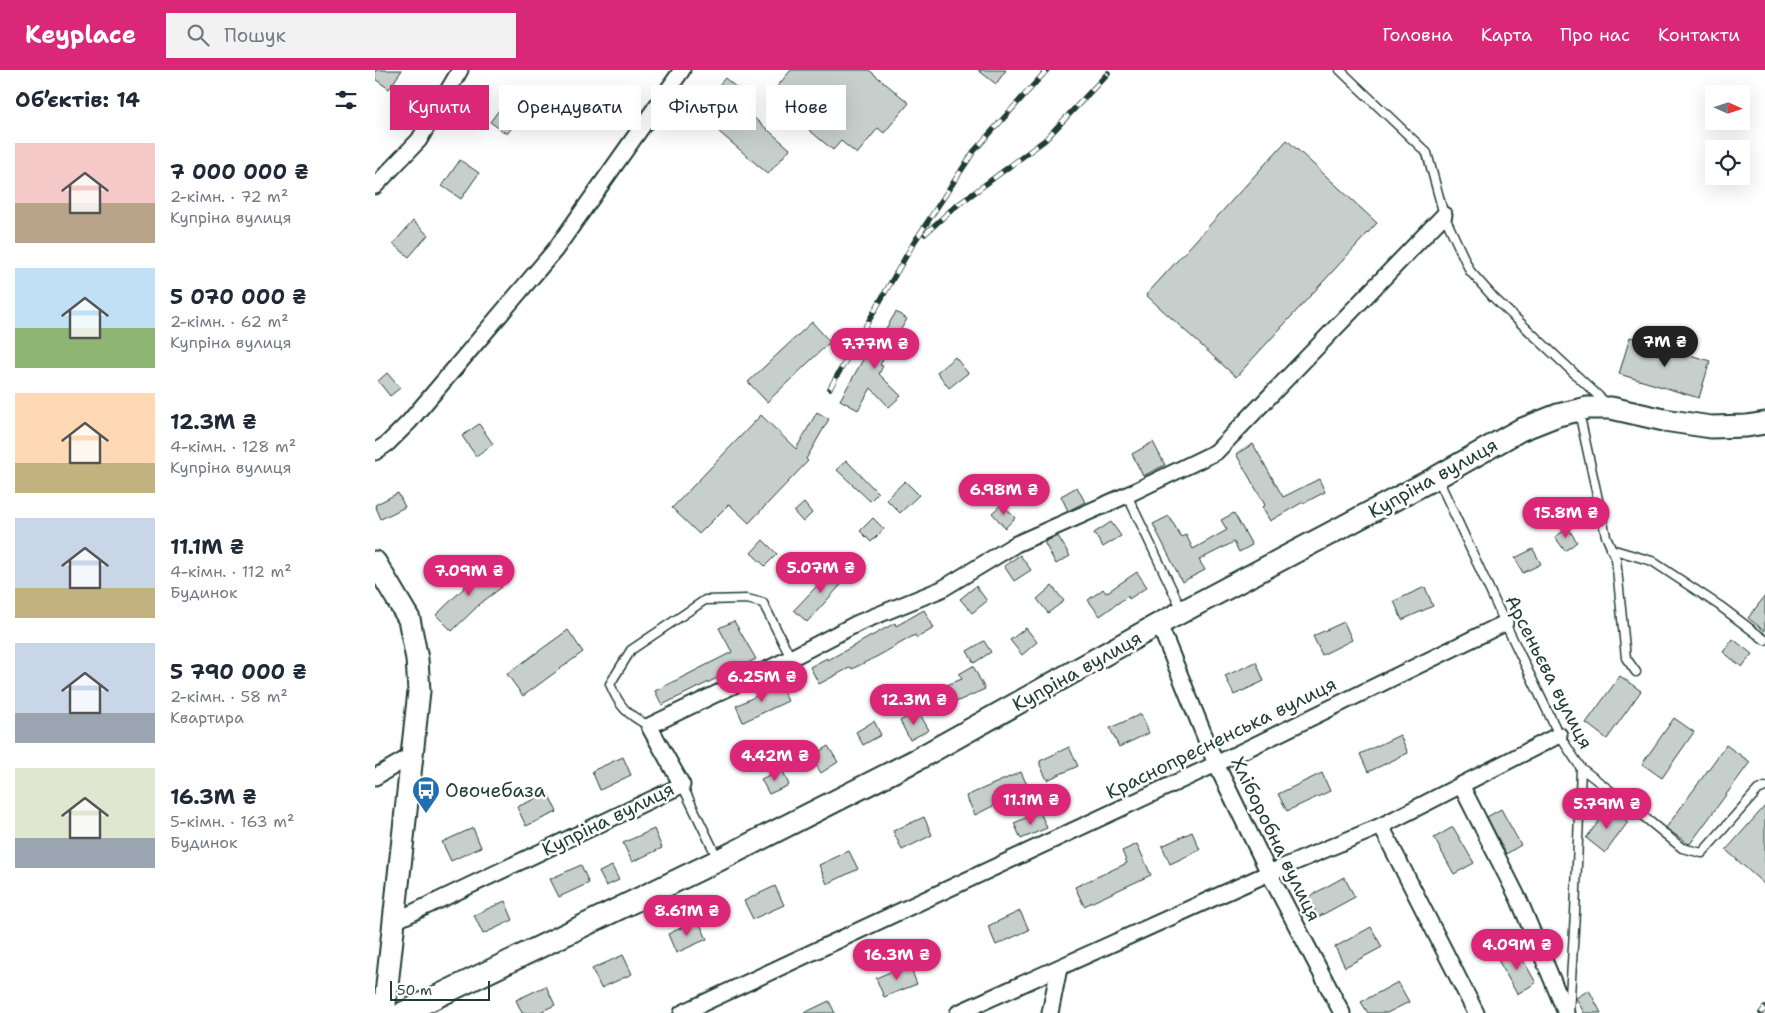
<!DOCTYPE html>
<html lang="uk">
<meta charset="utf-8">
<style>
:root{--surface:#fff;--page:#f2f2f3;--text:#1f2937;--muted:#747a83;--accent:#db2777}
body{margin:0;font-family:"Shantell Sans",sans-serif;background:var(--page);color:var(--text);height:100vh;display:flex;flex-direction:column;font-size:19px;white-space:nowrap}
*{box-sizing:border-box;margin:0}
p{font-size:16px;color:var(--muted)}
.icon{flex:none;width:28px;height:28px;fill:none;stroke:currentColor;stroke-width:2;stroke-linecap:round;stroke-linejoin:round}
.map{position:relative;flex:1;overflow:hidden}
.panel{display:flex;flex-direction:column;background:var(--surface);width:375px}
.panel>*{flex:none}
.banner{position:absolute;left:15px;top:15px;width:475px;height:45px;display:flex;gap:10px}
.needle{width:32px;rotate:93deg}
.tools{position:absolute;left:1330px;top:15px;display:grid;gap:10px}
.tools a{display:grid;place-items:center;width:45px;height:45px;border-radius:0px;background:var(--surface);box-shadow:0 5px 20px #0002;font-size:25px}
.scale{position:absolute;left:15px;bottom:12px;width:100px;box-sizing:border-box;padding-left:5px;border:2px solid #1f3d34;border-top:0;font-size:14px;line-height:18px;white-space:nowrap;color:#1f3d34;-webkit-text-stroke:4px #fff;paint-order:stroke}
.price{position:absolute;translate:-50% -42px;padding:0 11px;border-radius:18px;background:var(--accent);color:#fff;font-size:16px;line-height:32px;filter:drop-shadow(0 1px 2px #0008)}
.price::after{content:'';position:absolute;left:50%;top:30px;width:15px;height:11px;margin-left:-8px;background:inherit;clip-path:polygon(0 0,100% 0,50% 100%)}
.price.on{background:#222;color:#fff}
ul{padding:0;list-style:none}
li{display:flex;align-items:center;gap:15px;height:125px;padding:0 15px}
li span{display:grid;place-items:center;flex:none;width:140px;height:100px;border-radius:0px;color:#555}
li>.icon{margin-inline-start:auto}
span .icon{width:60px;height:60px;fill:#fffc;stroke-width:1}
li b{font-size:21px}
h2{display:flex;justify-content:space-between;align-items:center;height:60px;padding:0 15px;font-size:21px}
.tag{padding:0 18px;border-radius:0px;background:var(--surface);box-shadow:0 5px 20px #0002;font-size:18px;line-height:45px}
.tag.on{background:var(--accent);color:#fff}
header{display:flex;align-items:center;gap:30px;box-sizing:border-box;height:70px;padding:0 25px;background:var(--accent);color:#fff}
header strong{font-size:24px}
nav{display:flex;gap:28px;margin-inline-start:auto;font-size:18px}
.search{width:350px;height:45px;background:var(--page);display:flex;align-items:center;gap:12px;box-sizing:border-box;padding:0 18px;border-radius:0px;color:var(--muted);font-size:19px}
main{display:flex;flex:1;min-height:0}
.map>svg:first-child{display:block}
.building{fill:#c7cfcc;stroke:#1f3d34}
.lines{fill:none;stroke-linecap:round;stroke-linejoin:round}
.service-casing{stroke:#1f3d34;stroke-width:11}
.minor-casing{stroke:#1f3d34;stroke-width:19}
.secondary-casing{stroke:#1f3d34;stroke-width:25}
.service{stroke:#fff;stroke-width:8}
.minor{stroke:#fff;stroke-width:15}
.secondary{stroke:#fff;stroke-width:21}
.rail-casing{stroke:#1f3d34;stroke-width:5.5}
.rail{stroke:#fff;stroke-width:4;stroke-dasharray:11;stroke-linecap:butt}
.labels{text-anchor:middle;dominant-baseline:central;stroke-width:5;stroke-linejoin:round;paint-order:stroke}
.street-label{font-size:19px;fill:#1f3d34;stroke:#fff}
.poi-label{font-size:19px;fill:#1f3d34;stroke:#fff;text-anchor:start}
</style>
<header>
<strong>Keyplace</strong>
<div class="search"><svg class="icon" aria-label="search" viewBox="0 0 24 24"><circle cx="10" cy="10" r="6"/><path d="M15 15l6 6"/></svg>Пошук</div>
<nav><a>Головна</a><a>Карта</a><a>Про нас</a><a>Контакти</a></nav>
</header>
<main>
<section class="panel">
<h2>Об’єктів: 14<svg class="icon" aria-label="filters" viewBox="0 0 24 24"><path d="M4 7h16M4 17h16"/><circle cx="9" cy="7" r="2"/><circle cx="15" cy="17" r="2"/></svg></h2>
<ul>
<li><span style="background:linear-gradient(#f6c9c9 60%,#b9a48a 0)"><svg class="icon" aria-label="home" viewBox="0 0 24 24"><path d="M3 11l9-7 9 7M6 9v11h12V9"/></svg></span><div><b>7 000 000 ₴</b><p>2-кімн. · 72 m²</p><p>Купріна вулиця</p></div></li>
<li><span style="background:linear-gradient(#bfe0f5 60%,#8fb573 0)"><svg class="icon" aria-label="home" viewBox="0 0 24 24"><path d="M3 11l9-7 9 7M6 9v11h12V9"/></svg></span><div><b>5 070 000 ₴</b><p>2-кімн. · 62 m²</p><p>Купріна вулиця</p></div></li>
<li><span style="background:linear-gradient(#ffd9b3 70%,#c2b280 0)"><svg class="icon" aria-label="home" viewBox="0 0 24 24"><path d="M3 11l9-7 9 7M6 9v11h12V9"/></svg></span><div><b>12.3M ₴</b><p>4-кімн. · 128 m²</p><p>Купріна вулиця</p></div></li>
<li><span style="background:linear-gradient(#c9d6e8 70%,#c2b280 0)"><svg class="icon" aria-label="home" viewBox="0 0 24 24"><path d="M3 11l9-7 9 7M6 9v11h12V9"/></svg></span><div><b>11.1M ₴</b><p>4-кімн. · 112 m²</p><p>Будинок</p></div></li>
<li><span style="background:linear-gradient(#c9d6e8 70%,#9aa5b1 0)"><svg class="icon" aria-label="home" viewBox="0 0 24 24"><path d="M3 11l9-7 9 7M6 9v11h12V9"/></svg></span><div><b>5 790 000 ₴</b><p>2-кімн. · 58 m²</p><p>Квартира</p></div></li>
<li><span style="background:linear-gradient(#dfe7d0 70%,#9aa5b1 0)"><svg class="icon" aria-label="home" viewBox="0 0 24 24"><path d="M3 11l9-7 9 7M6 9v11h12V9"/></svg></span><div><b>16.3M ₴</b><p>5-кімн. · 163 m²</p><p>Будинок</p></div></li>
</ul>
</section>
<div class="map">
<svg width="1390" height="943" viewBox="0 0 1390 943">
<rect width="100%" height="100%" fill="#fff"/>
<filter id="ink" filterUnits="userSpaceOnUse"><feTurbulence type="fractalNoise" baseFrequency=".02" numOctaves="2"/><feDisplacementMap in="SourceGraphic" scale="10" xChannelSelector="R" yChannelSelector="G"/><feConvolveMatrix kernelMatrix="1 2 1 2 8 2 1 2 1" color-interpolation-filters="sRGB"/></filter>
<g filter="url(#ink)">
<g class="building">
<polygon points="0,0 27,0 14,19 0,9"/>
<polygon points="416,0 494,0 534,33 509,63 503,58 482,84 466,71 458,80 397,29 404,20 401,18"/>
<polygon points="603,0 631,0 621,14"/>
<polygon points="350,8 363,19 355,27 415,79 393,104 321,42"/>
<polygon points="136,24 153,37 132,64 115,52"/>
<polygon points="912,70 1002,153 861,307 771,225"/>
<polygon points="85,90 104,103 86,129 67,116"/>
<polygon points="38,151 53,165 34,187 18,174"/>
<polygon points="521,242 532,249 505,295 508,296 504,304 526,326 514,337 496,318 483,340 465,330 490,286 493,288"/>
<polygon points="437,252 455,272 392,332 373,312"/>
<polygon points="1255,267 1335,291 1324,328 1244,304"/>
<polygon points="580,287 593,303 574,318 562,302"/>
<polygon points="12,303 25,318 15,326 3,311"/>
<polygon points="442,342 454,349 431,389 433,391 374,453 354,434 324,464 297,438 386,345 421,379"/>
<polygon points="104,354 118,374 101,386 87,366"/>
<polygon points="778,372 790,395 768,406 757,384"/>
<polygon points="878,374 908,427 944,409 950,422 929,433 928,432 895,451 887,437 890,435 861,384"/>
<polygon points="471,390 503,423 495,431 462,400"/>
<polygon points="530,411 544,425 525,443 511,429"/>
<polygon points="702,417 710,432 693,441 686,426"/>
<polygon points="23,423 30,437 6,449 0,435"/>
<polygon points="429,433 437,443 428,452 419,442"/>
<polygon points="627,434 640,448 630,458 617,443"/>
<polygon points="859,443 877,475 864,482 859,472 824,490 830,500 807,512 778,454 794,446 806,467 811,465 818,479 852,460 846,450"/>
<polygon points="498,448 509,459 496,472 485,461"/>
<polygon points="736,452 746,466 728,477 719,463"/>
<polygon points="1193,458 1202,472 1190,481 1180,467"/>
<polygon points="683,466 695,486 681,494 669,472"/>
<polygon points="388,470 402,484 390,496 376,483"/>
<polygon points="1158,479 1166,494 1148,503 1140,488"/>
<polygon points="645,485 656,500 639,511 629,496"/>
<polygon points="108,494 127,517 106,533 77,561 61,545 92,515 88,510"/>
<polygon points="461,496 473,507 432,552 419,540"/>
<polygon points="762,502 772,517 754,529 753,526 725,546 713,530 728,519 731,523"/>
<polygon points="601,516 612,531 597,543 585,529"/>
<polygon points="677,516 689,531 673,543 662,529"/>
<polygon points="1050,517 1058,536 1027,550 1019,531"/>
<polygon points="1390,526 1390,561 1373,548"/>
<polygon points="549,540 559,558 542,568 540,565 503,586 477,599 476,597 444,614 435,597 452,588 453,590 520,553 521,556"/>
<polygon points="359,551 381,589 287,635 280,621 357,582 344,558"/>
<polygon points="969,552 977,570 947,585 938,566"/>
<polygon points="651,558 662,572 647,585 635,570"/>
<polygon points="193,560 208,582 148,626 132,604"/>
<polygon points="1358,569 1377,584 1367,597 1348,582"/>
<polygon points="609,571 616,582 599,593 592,581"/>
<polygon points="881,592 889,611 859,625 850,606"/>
<polygon points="598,596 610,619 572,636 564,618 587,609 584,604"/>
<polygon points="1245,606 1266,621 1232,669 1211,653"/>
<polygon points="405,614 413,631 368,652 361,636"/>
<polygon points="543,641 554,660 535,670 525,651"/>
<polygon points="766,644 774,663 744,677 735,658"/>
<polygon points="1299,648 1319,662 1287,708 1267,694"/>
<polygon points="499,651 506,665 488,675 481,662"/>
<polygon points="1025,665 1033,683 993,702 985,684"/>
<polygon points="1351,675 1375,692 1315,774 1312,773 1291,758"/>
<polygon points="453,676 463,692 446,703 436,687"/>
<polygon points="694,677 703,696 672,710 665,695 665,691"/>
<polygon points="248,687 256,705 225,720 217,701"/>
<polygon points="407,699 414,715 394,724 386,709"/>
<polygon points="646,702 652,715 628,724 630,730 600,745 591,726"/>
<polygon points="947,703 955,721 912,741 903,724"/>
<polygon points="173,723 182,742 151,756 142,737"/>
<polygon points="1390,736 1390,815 1351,780"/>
<polygon points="1234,738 1253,752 1230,783 1211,768"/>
<polygon points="1126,739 1146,775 1131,784 1112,747"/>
<polygon points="665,742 672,758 646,769 639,753"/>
<polygon points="549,747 557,765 527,780 518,761"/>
<polygon points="1078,757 1099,793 1079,804 1059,768"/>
<polygon points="98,758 106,777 76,791 67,772"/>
<polygon points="279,759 287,778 257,792 248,773"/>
<polygon points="817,762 825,780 795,794 787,776"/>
<polygon points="762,774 776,805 709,836 700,817 752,793 747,781"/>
<polygon points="474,781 483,799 452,814 444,795"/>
<polygon points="206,795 214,813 184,827 175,809"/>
<polygon points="237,796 244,810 231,816 224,802"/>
<polygon points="969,807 980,827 943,847 933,827"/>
<polygon points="400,816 409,835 378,849 369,831"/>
<polygon points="130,831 138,850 108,864 99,845"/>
<polygon points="645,841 654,860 621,875 613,856"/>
<polygon points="323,850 332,869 301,883 293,864"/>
<polygon points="996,857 1007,877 970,897 960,877"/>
<polygon points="1141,877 1161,913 1142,924 1122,888"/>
<polygon points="248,885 257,904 226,918 217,899"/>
<polygon points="534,894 542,914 509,927 501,908"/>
<polygon points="1023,912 1034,932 1012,943 993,943 986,932"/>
<polygon points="171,916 180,935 163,943 147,943 141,930"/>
<polygon points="1214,920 1226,943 1209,943 1201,928"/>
<polygon points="454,931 460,943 429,943"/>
</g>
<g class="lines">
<g class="service-casing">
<g id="service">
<polyline points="965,0 1052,83 1069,145 1095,201 1119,228 1231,333"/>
<polyline points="1204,342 1231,466 1241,489 1251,588 1261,602"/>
<polyline points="1063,409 1130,553 1184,665 1206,698 1200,843 1194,943"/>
<polyline points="752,425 807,540"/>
<polyline points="1236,479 1277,491 1345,536 1390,570"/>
<path d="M274,656C252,644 245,638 235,614L256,580L330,530L372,529L388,533L416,588"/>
<polyline points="1206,698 1268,746 1307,778 1327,783 1383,720 1390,717"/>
<polyline points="307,715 343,789"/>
</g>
</g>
<g class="minor-casing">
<g id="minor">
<polyline points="0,116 44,70 85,0"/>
<polyline points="0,382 13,373 34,352 180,180 307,0"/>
<polyline points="784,554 841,694 894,803 967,943"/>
<polyline points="0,707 36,686"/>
<polyline points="1086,715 1144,830 1191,943"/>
<polyline points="1006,756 1101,943"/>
<polyline points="20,851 307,715 274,656 416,588 483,553 567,519 641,474 752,425 841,382 1069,145"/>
<polyline points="307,943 841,694 1130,553"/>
<polyline points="583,943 894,803 1006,756 1184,665"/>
<polyline points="675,943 684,898"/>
</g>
</g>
<g class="secondary-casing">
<g id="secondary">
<polyline points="0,492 34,549 42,589 44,621 9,943"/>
<polyline points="28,943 344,790 541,690 784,554 1062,407 1145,360 1183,345 1212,338 1236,338 1289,350 1336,357 1372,356 1390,353"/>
</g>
</g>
<use href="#service" class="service"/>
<use href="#minor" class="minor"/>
<use href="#secondary" class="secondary"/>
<g class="rail-casing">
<g id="rail">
<polyline points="550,164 576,140 670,70 733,3"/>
<polyline points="455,318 538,174 599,81 672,0"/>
<polyline points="1386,943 1390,938"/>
</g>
</g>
<use href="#rail" class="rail"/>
</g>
</g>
<defs>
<g id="bus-pin" transform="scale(1.4375)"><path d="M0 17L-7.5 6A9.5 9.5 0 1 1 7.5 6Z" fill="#1f6fb2" stroke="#fff"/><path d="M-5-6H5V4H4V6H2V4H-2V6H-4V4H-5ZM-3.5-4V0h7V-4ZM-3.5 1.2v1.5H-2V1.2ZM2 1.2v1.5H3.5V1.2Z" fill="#fff"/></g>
</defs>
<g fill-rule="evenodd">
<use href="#bus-pin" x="51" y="720"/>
</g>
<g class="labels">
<g class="street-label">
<text transform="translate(1058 408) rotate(-29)">Купріна вулиця</text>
<text transform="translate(702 601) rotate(-29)">Купріна вулиця</text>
<text transform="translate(1174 602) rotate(63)">Арсеньєва вулиця</text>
<text transform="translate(846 668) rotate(-26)">Краснопресненська вулиця</text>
<text transform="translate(233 749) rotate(-26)">Купріна вулиця</text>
<text transform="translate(901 769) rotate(64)">Хліборобна вулиця</text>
</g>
<g class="poi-label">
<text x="70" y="720">Овочебаза</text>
</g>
</g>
</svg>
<div class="tools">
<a><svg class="needle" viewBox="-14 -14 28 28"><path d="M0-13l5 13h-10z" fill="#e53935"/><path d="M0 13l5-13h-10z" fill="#747a83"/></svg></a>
<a><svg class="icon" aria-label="locate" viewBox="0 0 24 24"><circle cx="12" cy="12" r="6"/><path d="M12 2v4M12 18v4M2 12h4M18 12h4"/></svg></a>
</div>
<div class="scale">50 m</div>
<b class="price on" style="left:1290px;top:298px">7M ₴</b>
<b class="price" style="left:500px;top:300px">7.77M ₴</b>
<b class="price" style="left:629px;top:446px">6.98M ₴</b>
<b class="price" style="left:1191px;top:469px">15.8M ₴</b>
<b class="price" style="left:446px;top:524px">5.07M ₴</b>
<b class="price" style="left:94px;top:527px">7.09M ₴</b>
<b class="price" style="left:387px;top:633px">6.25M ₴</b>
<b class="price" style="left:539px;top:656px">12.3M ₴</b>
<b class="price" style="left:400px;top:712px">4.42M ₴</b>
<b class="price" style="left:656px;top:756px">11.1M ₴</b>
<b class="price" style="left:1232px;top:760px">5.79M ₴</b>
<b class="price" style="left:312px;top:867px">8.61M ₴</b>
<b class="price" style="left:1142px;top:901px">4.09M ₴</b>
<b class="price" style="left:522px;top:911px">16.3M ₴</b>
<div class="banner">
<a class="tag on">Купити</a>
<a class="tag">Орендувати</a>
<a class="tag">Фільтри</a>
<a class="tag">Нове</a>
</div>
</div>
</main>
